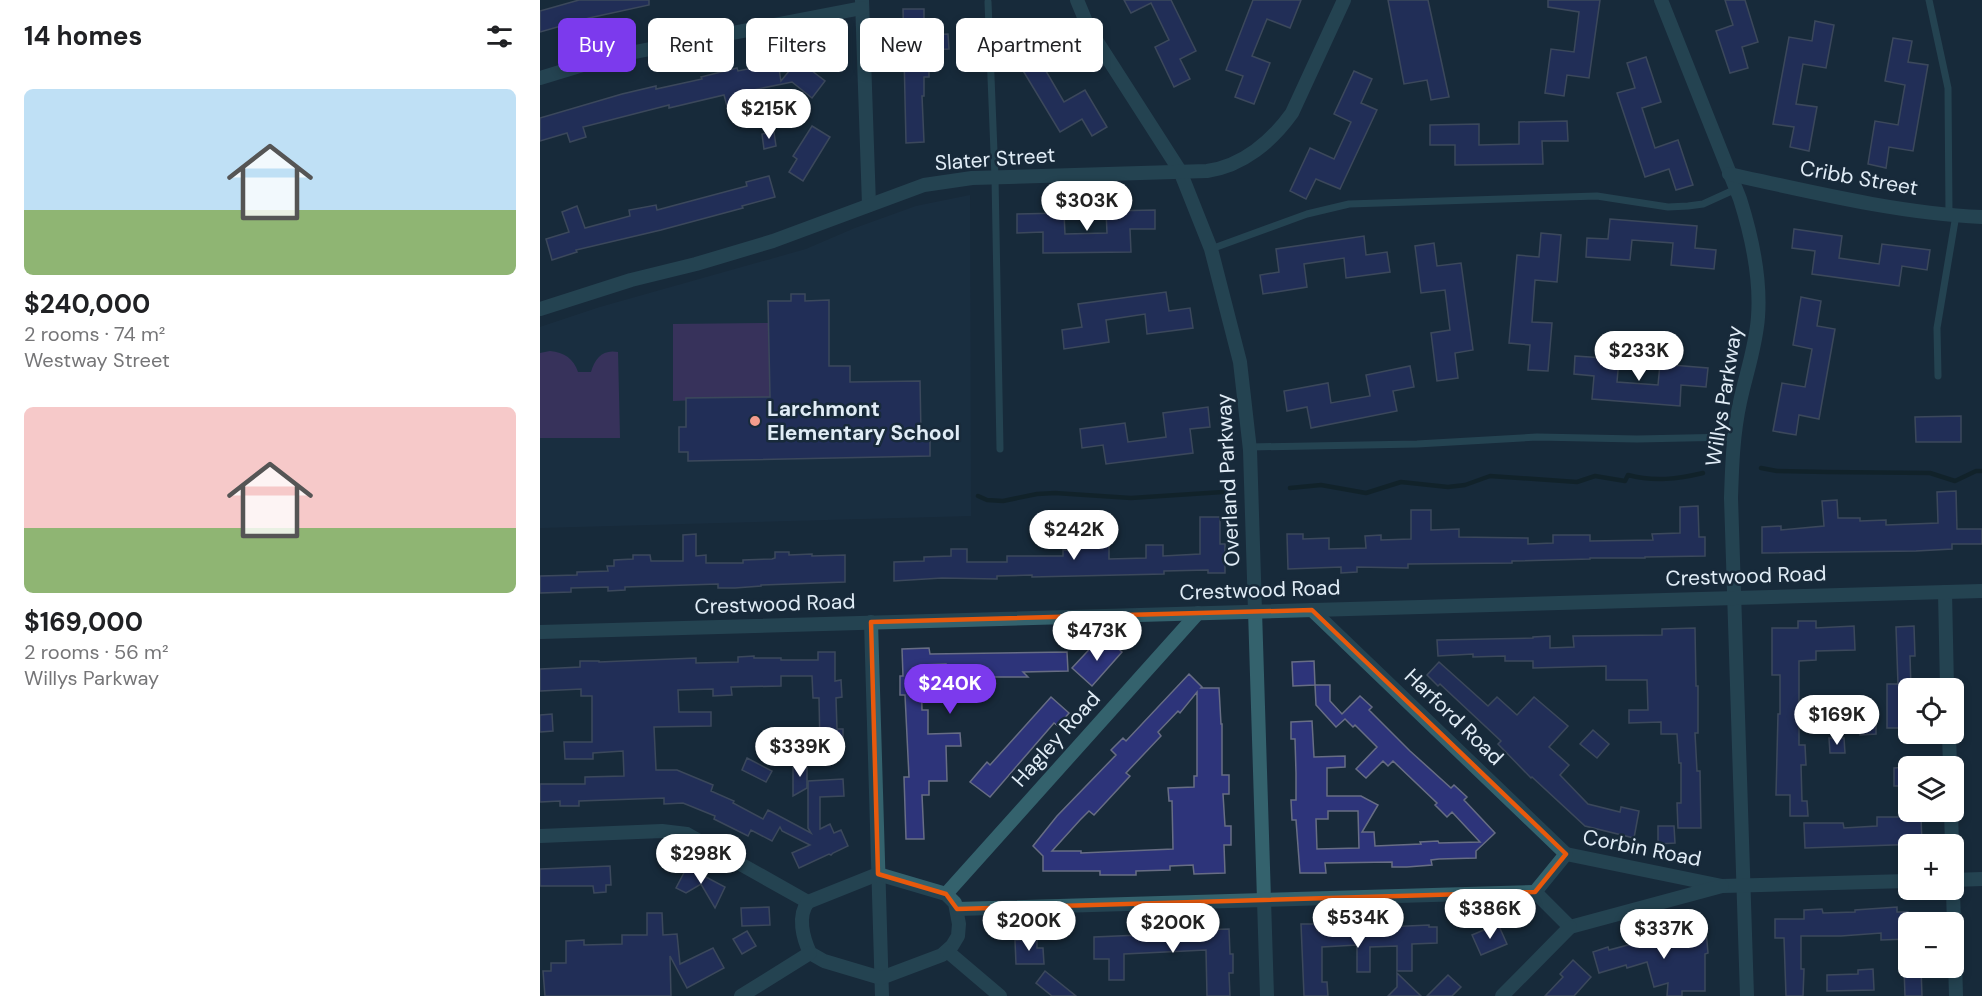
<!DOCTYPE html>
<meta charset="utf-8">
<style>
:root{--surface:#fff;--page:#f6f6f6;--text:#202124;--muted:#757577;--accent:#7c3aed}
body{margin:0;font-family:"DM Sans",sans-serif;background:var(--page);color:var(--text);height:100vh;display:flex;flex-direction:column;font-size:22px;white-space:nowrap}
*{box-sizing:border-box;margin:0}
p{font-size:20px;color:var(--muted)}
.icon{flex:none;width:33px;height:33px;fill:none;stroke:currentColor;stroke-width:2;stroke-linecap:round;stroke-linejoin:round}
.map{position:relative;flex:1;overflow:hidden}
.details{display:flex;flex-direction:column;background:var(--surface);width:540px}
.details>*{flex:none}
.guide{position:absolute;left:18px;top:18px;width:570px;height:54px;display:flex;gap:12px}
.fabs{position:absolute;left:1358px;top:678px;display:grid;gap:12px}
.fabs a{display:grid;place-items:center;width:66px;height:66px;border-radius:9px;background:var(--surface);box-shadow:0 3px 9px #0003;font-size:30px}
.price{position:absolute;translate:-50% -51px;padding:0 14px;border-radius:21px;background:#fff;color:#222;font-size:20px;line-height:39px;filter:drop-shadow(0 2px 3px #0008)}
.price::after{content:'';position:absolute;left:50%;top:36px;width:18px;height:14px;margin-left:-9px;background:inherit;clip-path:polygon(0 0,100% 0,50% 100%)}
.price.active{background:var(--accent);color:#fff}
ul{padding:0;list-style:none}
li{display:grid;align-content:center;gap:12px;height:318px;padding:0 24px}
li span{display:grid;place-items:center;height:186px;border-radius:9px;color:#555}
li>.icon{margin-inline-start:auto}
span .icon{width:108px;height:108px;fill:#fffc;stroke-width:1}
li b{font-size:26px}
h2{display:flex;justify-content:space-between;align-items:center;height:72px;padding:0 24px;font-size:26px}
.pill{padding:0 21px;border-radius:9px;background:var(--surface);box-shadow:0 3px 9px #0003;font-size:21px;line-height:54px}
.pill.active{background:var(--accent);color:#fff}
main{display:flex;flex:1;min-height:0}
.map>svg:first-child{display:block}
.built{fill:#1c3448}
.green{fill:#5e3d83}
.lines{fill:none;stroke-linecap:round;stroke-linejoin:round}
.stream{stroke:#091a18;stroke-width:4.5}
.building{fill:#2d347a;stroke:#676d84;stroke-width:1.5;fill-rule:evenodd}
.service{stroke:#34626d;stroke-width:7}
.minor{stroke:#34626d;stroke-width:14}
.marked{fill:none;stroke:#e8590c;stroke-width:4.5;stroke-linejoin:round}
.poi-dot{fill:#f49d8d;stroke:#182a3a;stroke-width:2}
.labels{text-anchor:middle;dominant-baseline:central;stroke-width:5;stroke-linejoin:round;paint-order:stroke}
.street-label{font-size:21px;fill:#e0ecf6;stroke:#182a3a}
.poi-label{font-size:21px;font-weight:bold;fill:#e0ecf6;stroke:#182a3a;text-anchor:start}
</style>
<main>
<section class="details">
<h2>14 homes<svg class="icon" aria-label="filters" viewBox="0 0 24 24"><path d="M4 7h16M4 17h16"/><circle cx="9" cy="7" r="2"/><circle cx="15" cy="17" r="2"/></svg></h2>
<ul>
<li><span style="background:linear-gradient(#bfe0f5 65%,#8fb573 0)"><svg class="icon" aria-label="home" viewBox="0 0 24 24"><path d="M3 11l9-7 9 7M6 9v11h12V9"/></svg></span><div><b>$240,000</b><p>2 rooms · 74 m²</p><p>Westway Street</p></div></li>
<li><span style="background:linear-gradient(#f6c9c9 65%,#8fb573 0)"><svg class="icon" aria-label="home" viewBox="0 0 24 24"><path d="M3 11l9-7 9 7M6 9v11h12V9"/></svg></span><div><b>$169,000</b><p>2 rooms · 56 m²</p><p>Willys Parkway</p></div></li>
</ul>
</section>
<div class="map">
<svg width="1442" height="996" viewBox="0 0 1442 996">
<rect width="100%" height="100%" fill="#182a3a"/>
<polygon class="built" points="430,195 431,516 0,528 0,327 60,307 266,249 315,228 376,206"/>
<g class="green">
<polygon points="229,323 230,397 133,401 133,324"/>
<path d="M10,351C24,352 34,359 38,372H51C55,358 63,349 78,352L80,438H0V353Z"/>
</g>
<g class="lines">
<g class="stream">
<polyline points="1221,468 1237,471 1287,472 1390,473 1415,481 1436,471 1442,471"/>
<path d="M750,488L781,485L826,493L861,482L908,487L925,485L950,476L1037,482L1055,476L1085,481L1088,475C1114,482 1138,479 1163,473"/>
<polyline points="438,496 447,500 463,501 497,494 515,493 591,498 683,492"/>
</g>
</g>
<g class="building">
<polygon points="39,0 109,0 109,5 49,18 0,32 0,11"/>
<polygon points="584,0 631,0 656,51 640,59 650,79 634,87 615,47 629,40 611,3 591,13"/>
<polygon points="713,0 761,0 750,28 727,19 712,56 730,63 714,104 695,97 703,76 686,70"/>
<polygon points="848,0 888,0 909,97 891,100 887,80 864,84"/>
<polygon points="1008,0 1060,0 1049,78 1027,75 1024,96 1005,93 1011,49 1034,52 1039,12 1008,7"/>
<polygon points="1185,0 1205,0 1218,42 1202,47 1208,68 1190,73 1176,31 1193,25"/>
<polygon points="363,9 384,9 384,35 408,34 409,49 389,50 389,77 384,77 384,96 382,96 384,142 366,143"/>
<polygon points="496,20 518,57 503,66 524,102 545,90 567,127 552,136 542,119 520,132 476,59 492,49 480,29"/>
<polygon points="1275,21 1294,25 1286,68 1263,64 1256,104 1277,107 1269,151 1250,147 1254,127 1233,124 1249,37 1272,41"/>
<polygon points="1353,38 1372,41 1368,62 1388,65 1373,151 1349,147 1346,168 1328,164 1335,121 1358,125 1365,85 1345,81"/>
<polygon points="1106,57 1121,102 1102,108 1115,148 1138,140 1153,185 1136,190 1129,169 1105,177 1077,93 1095,88 1087,63"/>
<polygon points="258,60 285,81 272,98 252,82 203,92 206,106 188,110 184,95 129,108 129,105 43,127 46,137 30,142 27,133 0,141 0,118 82,94 116,86 116,89 162,79 161,77 197,68 198,71 238,63 241,81"/>
<polygon points="814,71 832,79 821,103 837,110 800,189 776,179 766,199 750,191 770,148 794,159 811,122 794,114"/>
<polygon points="1027,121 1028,141 1002,141 1003,164 915,165 915,145 890,145 890,125 939,124 939,145 979,144 979,122"/>
<polygon points="272,126 290,137 263,181 249,172 257,159 253,156"/>
<polygon points="234,132 236,146 224,149 222,134"/>
<polygon points="229,176 235,197 202,206 203,208 121,230 36,250 37,252 12,260 6,239 29,232 22,212 37,206 45,228 90,216 89,210 116,205 117,210 207,186 206,182"/>
<polygon points="615,210 615,229 590,229 591,252 503,253 503,232 477,233 477,214 524,213 525,234 567,233 566,211"/>
<polygon points="1070,219 1157,226 1155,248 1176,250 1174,269 1131,265 1133,243 1092,240 1090,260 1046,257 1047,238 1068,239"/>
<polygon points="1254,229 1302,236 1299,258 1339,264 1342,244 1390,250 1387,270 1362,266 1359,286 1272,274 1275,251 1252,248"/>
<polygon points="1001,233 1021,235 1017,282 995,280 992,322 1012,323 1008,371 988,370 990,345 969,343 977,255 999,257"/>
<polygon points="824,236 826,255 847,252 850,272 806,278 804,258 764,264 767,287 723,294 720,275 739,272 736,249"/>
<polygon points="894,243 897,266 921,263 933,350 915,353 918,378 897,381 891,333 910,330 905,290 881,293 875,246"/>
<polygon points="626,292 629,311 650,308 653,328 607,334 605,314 566,320 569,342 524,349 522,330 542,327 538,304"/>
<polygon points="251,294 265,294 265,301 289,300 289,366 310,366 310,382 380,381 381,434 390,434 390,456 148,461 148,452 139,452 139,427 146,427 146,398 230,397 228,301 251,301"/>
<polygon points="1261,297 1281,301 1277,326 1295,329 1279,419 1259,415 1256,435 1233,431 1242,383 1265,387 1272,349 1253,345"/>
<polygon points="1035,356 1079,359 1077,382 1118,385 1120,364 1168,368 1166,387 1141,385 1140,406 1052,399 1054,376 1034,374"/>
<polygon points="870,366 874,387 853,391 857,411 771,428 767,407 747,411 744,391 788,383 791,403 830,396 826,375"/>
<polygon points="668,407 670,427 650,429 653,453 566,464 563,445 542,448 540,429 585,423 588,442 626,437 623,413"/>
<polygon points="1421,416 1421,442 1376,442 1375,417"/>
<polygon points="1416,491 1417,529 1442,529 1442,544 1412,544 1412,549 1376,551 1222,553 1222,527 1241,526 1241,530 1284,526 1282,501 1297,500 1298,518 1320,518 1320,521 1346,520 1346,525 1398,523 1397,492"/>
<polygon points="1158,506 1159,537 1165,537 1165,556 1105,557 1105,558 1050,558 1050,559 972,561 972,563 868,564 868,568 817,567 817,572 801,573 801,567 748,569 747,534 763,534 763,539 789,538 789,549 826,548 825,536 841,535 841,540 871,539 871,510 891,510 891,530 919,529 919,537 988,538 988,544 1013,543 1013,535 1050,535 1050,541 1113,540 1112,534 1140,533 1140,507"/>
<polygon points="660,517 680,517 680,544 685,544 685,573 668,573 668,570 624,571 624,574 492,577 492,575 457,576 457,579 402,578 354,581 354,562 384,561 384,557 411,556 411,549 427,549 427,562 467,562 467,556 523,556 523,550 531,550 531,524 546,524 546,546 569,545 569,559 606,558 606,545 623,545 623,556 660,554"/>
<polygon points="156,534 156,556 166,555 166,563 203,563 203,560 232,559 235,558 235,552 249,552 249,555 272,554 272,556 305,555 305,582 221,585 221,586 195,588 178,588 178,584 85,587 85,590 68,591 68,587 31,588 31,592 0,593 0,576 37,575 37,572 68,571 67,566 74,566 74,560 93,559 93,555 110,555 111,561 143,561 143,535"/>
<polygon points="1258,621 1276,621 1276,628 1314,626 1315,650 1276,651 1276,660 1259,661 1259,745 1265,745 1266,765 1261,765 1262,801 1267,801 1268,816 1250,816 1250,795 1236,795 1238,714 1240,714 1240,675 1232,675 1232,628 1258,628"/>
<polygon points="1374,626 1375,656 1370,656 1371,688 1368,688 1368,728 1347,728 1347,684 1358,684 1356,627"/>
<polygon points="1155,628 1156,686 1158,686 1158,733 1155,733 1157,771 1160,771 1161,828 1138,828 1137,803 1141,803 1141,763 1139,763 1137,734 1121,734 1121,722 1089,723 1089,710 1108,710 1107,680 1066,680 1066,666 993,668 993,661 965,661 965,656 933,657 933,654 898,656 897,640 993,638 993,637 1010,636 1010,648 1034,647 1033,636 1122,635 1122,629"/>
<polygon points="558,640 566,647 571,642 582,652 552,686 532,668"/>
<polygon points="389,648 390,654 527,652 528,671 483,672 488,677 425,677 425,671 406,671 406,664 381,665 382,710 388,710 388,734 420,733 421,746 406,746 407,781 389,781 389,795 382,795 384,839 366,839 364,777 369,777 365,695 360,695 360,676 363,676 362,649"/>
<polygon points="278,652 295,652 295,681 301,680 302,697 296,698 297,729 303,729 303,746 280,746 279,698 273,698 272,676 241,676 241,686 191,687 192,695 173,696 173,689 138,690 139,712 171,712 171,726 114,727 116,770 137,770 173,785 171,791 194,801 193,803 223,819 228,810 271,833 268,828 268,781 303,779 304,796 280,797 280,829 290,824 294,833 301,830 308,846 293,853 291,855 289,854 259,868 252,853 270,845 242,831 240,827 232,841 211,830 208,836 174,819 175,816 143,803 124,804 124,798 39,801 39,806 20,806 20,801 0,802 0,784 45,784 45,777 84,776 83,751 53,753 53,759 25,759 24,742 52,742 52,696 41,696 41,689 0,691 0,669 40,667 40,661 59,661 59,662 156,658 156,663 198,662 198,657 214,656 214,658 241,658 241,660 278,660"/>
<polygon points="774,661 775,685 753,686 752,662"/>
<polygon points="899,662 948,706 957,697 977,715 994,697 1028,726 1009,747 1029,765 1020,775 1048,804 1080,812 1081,807 1099,811 1094,838 1045,826 992,777 991,778 958,744 961,741 900,684 898,686 887,675"/>
<path d="M649,674L662,687L661,688H679L681,724H682V775H689V794H683L685,826H691V845H684L685,873L654,874L653,865L630,866V870L596,871V875H560V871H503V856L493,846L517,816L576,755L571,750L583,738L586,741ZM657,692V776H654V787L628,788L629,801H632L633,849L541,853V851H512L540,820L549,811L554,815L590,776L586,773L621,736L618,732L638,711L640,713Z"/>
<path d="M775,685H790V701L802,714L820,696L832,707L829,710L870,751L911,788L914,785L927,797L924,800L955,833L936,851V858L899,859L891,860L892,865L867,867H852V862L785,863L786,873H760L756,820H752L751,800H756V773L755,739H751V722L772,721L774,757L805,756V767L787,768V796H821L838,805L822,832H834L835,846L881,844L880,842L898,841L899,843L940,842L912,812L907,817L895,805L897,803L853,761L848,766L843,761L826,778L816,769L837,747L815,725L813,727L805,719L796,727L776,705ZM788,811H818L819,848L777,849L776,819H788Z"/>
<polygon points="511,697 529,713 518,726 514,723 450,797 430,782 447,762 450,765"/>
<polygon points="12,714 13,731 0,732 0,715"/>
<polygon points="1336,720 1336,734 1320,735 1320,721"/>
<polygon points="1053,730 1069,744 1057,758 1040,744"/>
<polygon points="1289,738 1304,738 1305,753 1290,753"/>
<polygon points="241,739 255,739 256,752 241,752"/>
<polygon points="207,758 232,771 226,782 202,770"/>
<polygon points="253,764 267,764 267,788 253,796"/>
<polygon points="1368,767 1368,786 1354,786 1354,768"/>
<polygon points="1337,817 1381,817 1382,844 1265,848 1264,823 1303,823 1304,828 1337,826"/>
<polygon points="1118,826 1134,826 1135,843 1118,844"/>
<polygon points="70,866 71,885 66,885 66,892 54,893 53,886 0,886 0,869"/>
<polygon points="147,867 185,887 175,908 161,884 146,893 136,888"/>
<polygon points="229,907 230,925 202,926 201,908"/>
<polygon points="1357,907 1357,912 1368,912 1368,939 1341,940 1341,933 1301,936 1261,936 1261,969 1264,969 1263,996 1246,996 1244,938 1235,938 1235,919 1264,919 1264,910 1282,909 1283,913 1315,912 1315,910"/>
<polygon points="107,913 122,913 123,935 137,934 140,964 173,948 184,968 147,988 130,956 131,996 5,996 3,971 11,971 11,963 26,963 26,941 44,940 44,945 82,944 82,935 107,935"/>
<polygon points="761,924 777,924 777,930 889,925 889,927 897,927 897,943 872,944 872,971 857,971 857,946 830,947 830,972 817,972 817,945 782,947 782,982 787,982 788,996 764,996"/>
<polygon points="958,924 967,944 941,955 932,935"/>
<polygon points="689,929 690,954 693,954 693,973 689,973 690,996 667,996 666,950 584,954 584,980 569,980 569,959 554,959 554,937 624,934 658,935 657,930"/>
<polygon points="1166,930 1168,953 1165,954 1165,991 1142,991 1142,996 1127,996 1128,983 1114,987 1107,962 1087,968 1086,965 1059,973 1053,952 1068,947 1069,950 1129,934"/>
<polygon points="207,931 216,946 202,954 193,939"/>
<polygon points="497,939 497,948 503,948 504,964 476,964 475,940"/>
<polygon points="1033,960 1051,977 1034,996 1005,996 1023,977 1020,974"/>
<polygon points="1364,968 1381,968 1382,996 1365,996"/>
<polygon points="1333,969 1334,990 1287,991 1287,975 1318,974 1318,970"/>
<polygon points="505,971 536,996 512,996 496,983"/>
<polygon points="857,973 881,996 848,996 857,987"/>
<polygon points="908,975 921,987 912,996 887,996"/>
</g>
<g class="lines">
<g class="service">
<polyline points="1389,0 1408,88 1409,214"/>
<polyline points="448,2 455,177 460,449"/>
<polyline points="671,249 767,214 809,204 1057,196 1128,207 1148,206 1163,204 1196,189"/>
<polyline points="1398,376 1397,328 1416,215"/>
<polyline points="710,447 877,444 997,437 1097,439 1194,437"/>
</g>
<g class="minor">
<polyline points="322,0 329,205"/>
<polyline points="537,0 549,29 640,171 671,249 700,362 710,450 727,996"/>
<path d="M1121,0L1200,199C1212,237 1221,277 1218,317C1216,346 1206,374 1200,402C1193,434 1192,466 1191,498L1207,996"/>
<polyline points="0,78 69,57 322,8"/>
<path d="M1189,174C1272,192 1357,213 1442,217"/>
<path d="M0,309L91,280L156,264L233,241L384,185L432,178L667,171C703,166 732,141 752,113L804,0"/>
<polyline points="1405,592 1407,688"/>
<polyline points="772,610 1026,854"/>
<polyline points="331,622 342,996"/>
<polyline points="0,632 1442,591"/>
<polyline points="1409,734 1410,766"/>
<polyline points="1411,812 1412,844"/>
<polyline points="0,836 122,831 147,834 268,902"/>
<polyline points="1026,854 1182,886 1368,881"/>
<path d="M338,874L406,894L415,903L419,924L418,936L412,946L402,955L341,978L284,961L270,953C263,938 257,916 268,902Z"/>
<polyline points="1413,880 1442,879"/>
<polyline points="1413,890 1416,996"/>
<polyline points="995,892 1026,854"/>
<polyline points="406,894 658,613"/>
<polyline points="417,909 995,892 1030,927 1182,886"/>
<polyline points="407,951 460,996"/>
<polyline points="201,996 270,953"/>
<polyline points="962,996 1030,927"/>
</g>
</g>
<path d="M0 0H1442V996H0ZM772,610L1026,854L995,892L417,909L406,894L338,874L331,622Z" fill="#182a3a" fill-opacity=".55" fill-rule="evenodd"/>
<path class="marked" d="M772,610L1026,854L995,892L417,909L406,894L338,874L331,622Z"/>
<circle class="poi-dot" cx="215" cy="421" r="6"/>
<g class="labels">
<g class="street-label">
<text transform="translate(455 159) rotate(-4)">Slater Street</text>
<text transform="translate(1319 178) rotate(10)">Cribb Street</text>
<text transform="translate(1184 396) rotate(-81)">Willys Parkway</text>
<text transform="translate(688 480) rotate(-93)">Overland Parkway</text>
<text transform="translate(1206 576) rotate(-2)">Crestwood Road</text>
<text transform="translate(720 590) rotate(-2)">Crestwood Road</text>
<text transform="translate(235 604) rotate(-2)">Crestwood Road</text>
<text transform="translate(914 717) rotate(44)">Harford Road</text>
<text transform="translate(516 739) rotate(-48)">Hagley Road</text>
<text transform="translate(1102 848) rotate(11)">Corbin Road</text>
</g>
<g class="poi-label">
<text x="227" y="409">Larchmont<tspan x="227" dy="24">Elementary School</tspan></text>
</g>
</g>
</svg>
<div class="fabs">
<a><svg class="icon" aria-label="locate" viewBox="0 0 24 24"><circle cx="12" cy="12" r="6"/><path d="M12 2v4M12 18v4M2 12h4M18 12h4"/></svg></a>
<a><svg class="icon" aria-label="layers" viewBox="0 0 24 24"><path d="M12 4l9 5-9 5-9-5zM3 14l9 5 9-5"/></svg></a>
<a>+</a>
<a>−</a>
</div>
<b class="price" style="left:229px;top:140px">$215K</b>
<b class="price" style="left:547px;top:232px">$303K</b>
<b class="price" style="left:1099px;top:382px">$233K</b>
<b class="price" style="left:534px;top:561px">$242K</b>
<b class="price" style="left:557px;top:662px">$473K</b>
<b class="price active" style="left:410px;top:715px">$240K</b>
<b class="price" style="left:1297px;top:746px">$169K</b>
<b class="price" style="left:260px;top:778px">$339K</b>
<b class="price" style="left:161px;top:885px">$298K</b>
<b class="price" style="left:950px;top:940px">$386K</b>
<b class="price" style="left:818px;top:949px">$534K</b>
<b class="price" style="left:489px;top:952px">$200K</b>
<b class="price" style="left:633px;top:954px">$200K</b>
<b class="price" style="left:1124px;top:960px">$337K</b>
<div class="guide">
<a class="pill active">Buy</a>
<a class="pill">Rent</a>
<a class="pill">Filters</a>
<a class="pill">New</a>
<a class="pill">Apartment</a>
</div>
</div>
</main>
